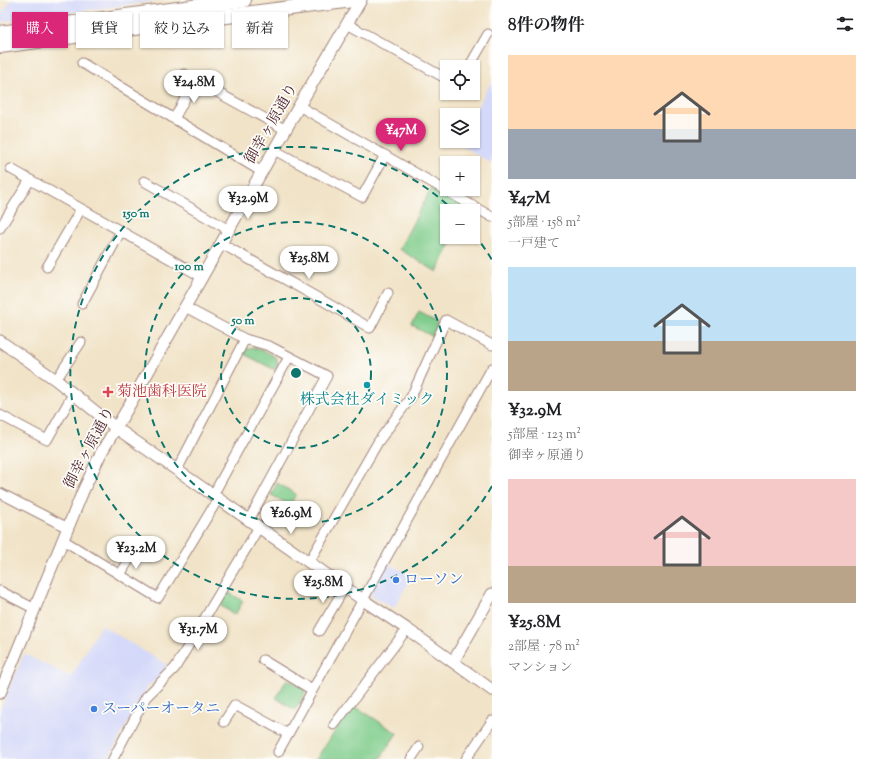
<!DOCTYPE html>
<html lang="ja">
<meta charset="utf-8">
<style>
:root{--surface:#fff;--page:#f6f6f6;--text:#202124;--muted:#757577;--accent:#db2777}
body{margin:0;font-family:"Sorts Mill Goudy","Noto Serif JP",serif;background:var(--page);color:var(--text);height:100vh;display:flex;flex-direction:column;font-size:15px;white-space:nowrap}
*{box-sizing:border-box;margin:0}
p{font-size:13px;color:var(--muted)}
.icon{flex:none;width:22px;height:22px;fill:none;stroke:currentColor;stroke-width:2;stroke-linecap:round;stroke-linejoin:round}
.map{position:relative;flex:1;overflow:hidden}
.drawer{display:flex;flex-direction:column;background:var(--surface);width:380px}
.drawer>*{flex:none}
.banner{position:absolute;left:12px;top:12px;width:380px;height:36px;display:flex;gap:8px}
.buttons{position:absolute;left:440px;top:60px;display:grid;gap:8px}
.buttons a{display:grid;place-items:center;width:40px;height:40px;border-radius:0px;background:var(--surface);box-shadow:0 1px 3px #0004;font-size:20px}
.price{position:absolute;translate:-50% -34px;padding:0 9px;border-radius:14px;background:#fff;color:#222;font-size:13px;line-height:26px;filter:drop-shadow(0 1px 2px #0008)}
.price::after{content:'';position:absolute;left:50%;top:24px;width:12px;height:9px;margin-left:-6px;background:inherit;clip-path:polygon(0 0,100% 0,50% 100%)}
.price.active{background:var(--accent);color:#fff}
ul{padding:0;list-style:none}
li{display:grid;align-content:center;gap:8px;height:212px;padding:0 16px}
li span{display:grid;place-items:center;height:124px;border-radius:0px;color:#555}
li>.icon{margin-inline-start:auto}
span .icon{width:72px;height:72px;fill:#fffc;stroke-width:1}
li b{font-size:17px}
h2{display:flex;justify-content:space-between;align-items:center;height:48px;padding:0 16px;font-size:17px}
.pill{padding:0 14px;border-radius:0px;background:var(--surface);box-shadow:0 1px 3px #0004;font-size:14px;line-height:36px}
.pill.active{background:var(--accent);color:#fff}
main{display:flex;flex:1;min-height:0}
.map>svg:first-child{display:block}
.built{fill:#d4d8f9}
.green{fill:#7fcc8b;stroke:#64765b}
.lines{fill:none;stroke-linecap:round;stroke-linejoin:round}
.minor-casing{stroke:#9e8179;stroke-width:11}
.tertiary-casing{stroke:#9e8179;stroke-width:13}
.trunk-casing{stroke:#9e8179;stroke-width:16}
.minor{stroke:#fff;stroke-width:9}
.tertiary{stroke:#fff;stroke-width:11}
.trunk{stroke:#fff;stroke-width:14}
.ring{fill:none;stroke:#0f766e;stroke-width:2;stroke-dasharray:7 5}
.culture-dot{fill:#0f9aa8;stroke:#fdfcf7;stroke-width:1.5}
.health-dot{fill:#e0444e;stroke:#fdfcf7;stroke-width:1.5}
.shop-dot{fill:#3f7fe0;stroke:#fdfcf7;stroke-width:1.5}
.labels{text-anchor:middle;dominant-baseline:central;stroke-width:3.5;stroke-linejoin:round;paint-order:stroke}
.street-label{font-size:15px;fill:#4a1f2b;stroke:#fdfcf7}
.health-label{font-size:15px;fill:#be3a42;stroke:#fdfcf7;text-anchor:start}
.culture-label{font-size:15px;fill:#0d838f;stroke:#fdfcf7}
.shop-label{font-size:15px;fill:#366cbe;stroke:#fdfcf7;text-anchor:start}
.centre{fill:#0f766e;stroke:#fdfcf7;stroke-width:2}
.ring-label{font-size:12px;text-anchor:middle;font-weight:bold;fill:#0f766e;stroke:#fdfcf7;stroke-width:3.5;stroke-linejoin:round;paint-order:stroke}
</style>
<main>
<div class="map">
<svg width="492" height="759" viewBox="0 0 492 759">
<rect width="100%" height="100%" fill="#fdfcf7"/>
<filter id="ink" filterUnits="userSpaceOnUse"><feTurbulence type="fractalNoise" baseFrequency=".025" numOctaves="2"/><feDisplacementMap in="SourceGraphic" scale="8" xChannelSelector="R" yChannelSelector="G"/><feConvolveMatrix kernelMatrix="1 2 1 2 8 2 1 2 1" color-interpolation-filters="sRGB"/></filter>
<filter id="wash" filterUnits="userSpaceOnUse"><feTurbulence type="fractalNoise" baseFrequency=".012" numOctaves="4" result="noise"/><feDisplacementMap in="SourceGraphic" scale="16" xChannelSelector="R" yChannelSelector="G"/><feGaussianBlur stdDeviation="0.9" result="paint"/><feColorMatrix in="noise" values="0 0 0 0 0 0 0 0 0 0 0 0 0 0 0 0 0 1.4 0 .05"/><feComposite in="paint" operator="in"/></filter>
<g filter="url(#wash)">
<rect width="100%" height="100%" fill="#f1e3c7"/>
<g class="built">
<polygon points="11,0 162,0 0,22 0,16"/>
<polygon points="492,80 492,164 457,143 458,141 473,141 473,115"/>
<polygon points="387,563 412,576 394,608 370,595"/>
<polygon points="101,625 167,665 158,678 148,686 108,759 0,759 0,710 24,654 71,677"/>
</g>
<g class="green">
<polygon points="432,187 469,208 467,211 447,211 447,237 454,237 437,272 399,249"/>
<polygon points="419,312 436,321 438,329 434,337 412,326"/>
<polygon points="252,347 267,352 276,358 278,363 275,370 244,354 246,350"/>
<polygon points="277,483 296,494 290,505 271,495"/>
<polygon points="226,591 243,601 235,615 221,606 219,602"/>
<polygon points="287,679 303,688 305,693 295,710 276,698"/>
<polygon points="353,705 397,733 380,759 316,759"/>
</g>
</g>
<g filter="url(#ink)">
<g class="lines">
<g class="minor-casing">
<g id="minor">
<polyline points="347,24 447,79"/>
<polyline points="82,63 262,172"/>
<polyline points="469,67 488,34"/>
<polyline points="184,74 286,130"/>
<polyline points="299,106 492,217"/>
<polyline points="174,119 195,80"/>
<polyline points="274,150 362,197 385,155"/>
<polyline points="11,169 202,277"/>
<polyline points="144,181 229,230"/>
<polyline points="0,228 30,180"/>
<polyline points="222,244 327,303 370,328 388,293"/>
<polyline points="47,267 81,209"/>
<polyline points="82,304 121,231"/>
<polyline points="185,307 245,339 269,346 327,376 249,520"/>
<polyline points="56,380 81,342"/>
<polyline points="0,415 47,440 73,394"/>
<polyline points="177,470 245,339"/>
<polyline points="0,493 68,528"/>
<polyline points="213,495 289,357"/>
<polyline points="63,540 158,598 218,499"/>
<polyline points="309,562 378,442 411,397 446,320 492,345"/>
<polyline points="120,575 133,553"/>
<polyline points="0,591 35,609"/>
<polyline points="319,631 345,587"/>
<polyline points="263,660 312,690"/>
<polyline points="224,722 235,705 288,734"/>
<polyline points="334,725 407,629"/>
<polyline points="278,752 492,368"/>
<polyline points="113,759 146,697 175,668 259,527"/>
<polyline points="411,759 419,747"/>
<polyline points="466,759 492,721"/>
</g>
</g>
<g class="tertiary-casing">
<g id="tertiary">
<polyline points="0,341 56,380 116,428 213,495 363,600 407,629 492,690"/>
<polyline points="453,662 492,594"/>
<polyline points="0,693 83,491 101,453 126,411 299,106 361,0"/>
</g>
</g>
<g class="trunk-casing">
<g id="trunk">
<polyline points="0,33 244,0"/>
<polyline points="0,46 149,26 353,0"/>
</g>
</g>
<use href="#minor" class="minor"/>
<use href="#tertiary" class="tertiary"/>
<use href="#trunk" class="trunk"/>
</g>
</g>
<g class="ring">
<circle cx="296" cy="373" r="75"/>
<circle cx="296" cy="373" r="151"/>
<path d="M492 486A226 226 0 1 1 453 210M474 234A226 226 0 0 1 492 260"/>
</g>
<circle class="culture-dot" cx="367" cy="385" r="4"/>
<path class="health-dot" d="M106 386h4v4h4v4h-4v4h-4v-4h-4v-4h4z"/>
<g class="shop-dot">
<circle cx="396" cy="580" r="4"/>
<circle cx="94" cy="709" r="4"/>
</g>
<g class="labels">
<g class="street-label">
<text transform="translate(272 124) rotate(-60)">御幸ヶ原通り</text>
<text transform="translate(90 448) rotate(-62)">御幸ヶ原通り</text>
</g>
<g class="health-label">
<text x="117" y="392">菊池歯科医院</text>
</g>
<g class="culture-label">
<text x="367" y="400">株式会社ダイミック</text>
</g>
<g class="shop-label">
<text x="404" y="580">ローソン</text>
<text x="102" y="709">スーパーオータニ</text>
</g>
</g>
<circle cx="296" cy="373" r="6" class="centre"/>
<g class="ring-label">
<text x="136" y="217">150 m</text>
<text x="189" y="270">100 m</text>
<text x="243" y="324">50 m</text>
</g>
</svg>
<div class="buttons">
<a><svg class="icon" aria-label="locate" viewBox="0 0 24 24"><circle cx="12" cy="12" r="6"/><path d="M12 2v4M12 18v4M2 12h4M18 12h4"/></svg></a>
<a><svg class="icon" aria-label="layers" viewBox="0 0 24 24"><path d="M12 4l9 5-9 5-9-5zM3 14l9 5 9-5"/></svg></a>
<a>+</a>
<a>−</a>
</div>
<b class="price" style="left:194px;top:104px">¥24.8M</b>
<b class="price active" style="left:401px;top:152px">¥47M</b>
<b class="price" style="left:248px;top:220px">¥32.9M</b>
<b class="price" style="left:309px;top:280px">¥25.8M</b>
<b class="price" style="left:291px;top:535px">¥26.9M</b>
<b class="price" style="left:136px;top:570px">¥23.2M</b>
<b class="price" style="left:323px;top:604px">¥25.8M</b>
<b class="price" style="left:198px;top:651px">¥31.7M</b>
<div class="banner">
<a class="pill active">購入</a>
<a class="pill">賃貸</a>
<a class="pill">絞り込み</a>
<a class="pill">新着</a>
</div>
</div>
<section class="drawer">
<h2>8件の物件<svg class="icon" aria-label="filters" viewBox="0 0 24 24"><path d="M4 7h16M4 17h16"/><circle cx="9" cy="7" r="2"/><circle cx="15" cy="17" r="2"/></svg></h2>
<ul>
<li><span style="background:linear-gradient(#ffd9b3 60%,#9aa5b1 0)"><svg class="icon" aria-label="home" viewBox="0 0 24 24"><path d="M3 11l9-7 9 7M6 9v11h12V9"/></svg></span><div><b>¥47M</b><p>5部屋 · 158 m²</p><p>一戸建て</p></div></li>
<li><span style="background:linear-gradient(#bfe0f5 60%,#b9a48a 0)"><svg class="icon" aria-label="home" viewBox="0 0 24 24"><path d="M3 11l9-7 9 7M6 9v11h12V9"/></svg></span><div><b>¥32.9M</b><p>5部屋 · 123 m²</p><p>御幸ヶ原通り</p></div></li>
<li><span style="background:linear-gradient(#f6c9c9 70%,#b9a48a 0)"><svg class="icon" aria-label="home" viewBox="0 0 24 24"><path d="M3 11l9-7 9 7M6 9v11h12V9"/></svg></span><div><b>¥25.8M</b><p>2部屋 · 78 m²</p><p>マンション</p></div></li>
</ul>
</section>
</main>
